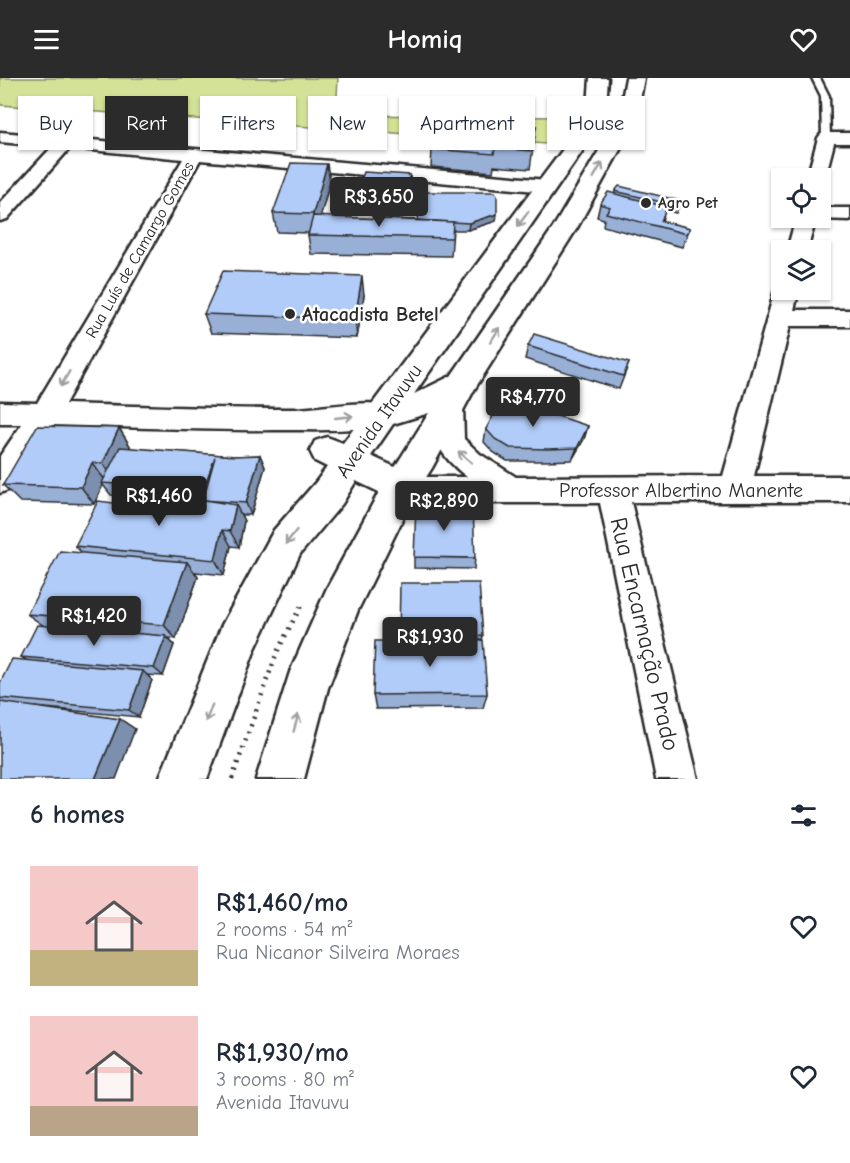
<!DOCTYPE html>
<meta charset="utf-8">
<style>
:root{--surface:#fff;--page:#f6f6f7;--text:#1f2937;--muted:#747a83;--accent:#2b2b2b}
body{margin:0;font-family:"Comic Neue",sans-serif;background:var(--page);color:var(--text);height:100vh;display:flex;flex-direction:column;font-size:22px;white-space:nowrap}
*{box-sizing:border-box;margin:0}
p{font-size:20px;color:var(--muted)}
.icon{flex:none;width:33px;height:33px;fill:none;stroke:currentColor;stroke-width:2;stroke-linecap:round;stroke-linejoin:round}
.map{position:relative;height:701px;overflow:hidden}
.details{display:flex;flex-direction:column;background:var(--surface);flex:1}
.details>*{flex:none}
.top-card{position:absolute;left:18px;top:18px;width:814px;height:54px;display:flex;gap:12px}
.fabs{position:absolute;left:771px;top:90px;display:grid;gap:12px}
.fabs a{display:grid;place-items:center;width:60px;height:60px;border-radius:0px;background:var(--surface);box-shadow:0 2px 4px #0004;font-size:30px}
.price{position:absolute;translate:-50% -51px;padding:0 14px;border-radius:6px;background:var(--accent);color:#fff;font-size:20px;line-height:39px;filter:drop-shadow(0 2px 3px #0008)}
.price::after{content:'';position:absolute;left:50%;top:36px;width:18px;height:14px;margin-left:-9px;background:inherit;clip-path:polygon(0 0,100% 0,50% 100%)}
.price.selected{background:#222;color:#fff}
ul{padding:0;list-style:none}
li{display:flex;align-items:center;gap:18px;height:150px;padding:0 30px}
li span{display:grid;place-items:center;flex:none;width:168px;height:120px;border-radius:0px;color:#555}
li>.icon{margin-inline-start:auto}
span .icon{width:72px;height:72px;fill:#fffc;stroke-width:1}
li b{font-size:26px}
h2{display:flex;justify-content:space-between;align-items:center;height:72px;padding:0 30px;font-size:26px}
.tag{padding:0 21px;border-radius:0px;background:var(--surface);box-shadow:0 2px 4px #0004;font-size:21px;line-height:54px}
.tag.selected{background:var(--accent);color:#fff}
header{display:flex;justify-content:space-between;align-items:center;height:78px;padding:0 30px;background:var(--accent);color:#fff;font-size:27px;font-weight:700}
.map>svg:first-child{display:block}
.green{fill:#d3e296;stroke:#7f8660;stroke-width:1.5}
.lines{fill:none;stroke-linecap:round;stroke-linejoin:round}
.lane-casing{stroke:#2b2b2b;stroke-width:5}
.street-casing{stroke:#2b2b2b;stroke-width:5}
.secondary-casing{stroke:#2b2b2b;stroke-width:5}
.path{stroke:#2b2b2b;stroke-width:4.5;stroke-dasharray:2 6;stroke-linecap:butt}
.lane{fill:#fff;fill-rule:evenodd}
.street{fill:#fff;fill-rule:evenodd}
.secondary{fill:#fff;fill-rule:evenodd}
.wall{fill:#98afd6;stroke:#2b2b2b;stroke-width:1.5}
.shaded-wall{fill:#7c8fae;stroke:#2b2b2b;stroke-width:1.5}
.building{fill:#b1ccf9;stroke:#2b2b2b;stroke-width:1.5}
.oneway{stroke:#a0a0a0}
.poi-dot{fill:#2b2b2b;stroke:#fff;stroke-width:2}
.labels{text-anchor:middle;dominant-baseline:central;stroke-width:5;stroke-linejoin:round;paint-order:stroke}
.far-poi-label{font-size:16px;font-weight:bold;fill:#2b2b2b;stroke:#fff;text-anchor:start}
.far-street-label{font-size:16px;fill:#2b2b2b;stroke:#fff}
.poi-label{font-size:20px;font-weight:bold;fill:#2b2b2b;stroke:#fff;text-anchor:start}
.street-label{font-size:20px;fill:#2b2b2b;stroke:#fff}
.near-street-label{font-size:24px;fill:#2b2b2b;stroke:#fff}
</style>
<header><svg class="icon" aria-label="menu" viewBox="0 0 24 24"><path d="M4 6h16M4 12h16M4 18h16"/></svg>Homiq<svg class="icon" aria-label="heart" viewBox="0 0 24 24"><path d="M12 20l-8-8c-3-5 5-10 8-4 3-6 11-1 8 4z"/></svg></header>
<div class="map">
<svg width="850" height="701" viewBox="0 0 850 701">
<rect width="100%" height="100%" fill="#fff"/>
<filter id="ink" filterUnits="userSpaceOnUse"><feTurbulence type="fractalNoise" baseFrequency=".0167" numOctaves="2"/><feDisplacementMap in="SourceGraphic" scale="12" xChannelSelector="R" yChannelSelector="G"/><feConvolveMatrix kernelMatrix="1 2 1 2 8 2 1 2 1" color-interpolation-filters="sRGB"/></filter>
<g filter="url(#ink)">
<path class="green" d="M0,0H338L336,37L564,39L573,30C588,46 574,57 561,67L0,27Z"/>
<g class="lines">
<g class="lane-casing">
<polygon id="lane" points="812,0 820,0 829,18 830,62 822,60 821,18"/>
</g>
<g class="street-casing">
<g id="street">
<path d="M0,54L547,102L554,104L557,108L554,112L547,114L200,82L65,326C142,328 218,331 296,331C322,330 369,321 392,328L396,336L392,344C360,354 321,352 287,352C209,353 131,349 52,347L11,411L0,415V378L22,346H0V324L37,325L183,81L70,70L7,141L0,143V125L52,69L0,64Z"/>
<polygon points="827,55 850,55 850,65 834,65 825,100 820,105 820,100 807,100 818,60 821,56"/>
<polygon points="820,130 850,130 850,142 816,141 807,172 787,172 796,140 820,140"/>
<path d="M782,206V212H799L794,232H850V248H790L754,398H850V424H631L698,701H656L600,425H419L390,417L386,408L390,399L401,395L419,399H467C442,380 422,353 439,321L449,318L459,321L463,328L464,361L480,376L516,399L723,398L775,212Z"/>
</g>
</g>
<g class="secondary-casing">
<path id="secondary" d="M590,0H608L606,29L592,59L414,316L451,298L553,150L607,59L621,27L626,0H644L639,27L627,59L577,150L474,312L432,390L414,418L358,532L328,610L304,701H256L290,594L327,510L379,414L356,403L342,426L300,476L255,571L207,701H159L222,547L274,452L316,404L327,389L315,383L310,373L315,363L327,359L343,365L573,58L588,29ZM429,335L395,389L371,378L393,346Z"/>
</g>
<polyline class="path" points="232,701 277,574 303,524"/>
<use href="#lane" class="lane"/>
<use href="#street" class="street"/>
<use href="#secondary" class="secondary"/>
</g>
<g class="wall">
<polygon points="536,48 530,91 494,88 493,94 431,89 432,71"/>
<polygon points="410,97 410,110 406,126 359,123 358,110"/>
<polygon points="330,104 320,139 418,142 496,143 468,152 453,152 451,178 311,176 308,157 308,155 277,154 273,135"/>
<polygon points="615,113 681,123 676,135 665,132 662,143 690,150 682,169 603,148 604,141 597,139 600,126 615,116"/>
<polygon points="364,217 357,260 211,255 204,236"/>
<polygon points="528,268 629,285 619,311 525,281"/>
<polygon points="588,348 584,361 572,382 544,383 507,383 493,374 484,364 486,351"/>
<polygon points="119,350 130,368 130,370 235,378 260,377 265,389 251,437 241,437 244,443 239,469 231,468 224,497 195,494 198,499 176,561 168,560 174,567 163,598 147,597 152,602 139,639 35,629 120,641 135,651 5,625 0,623 0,605 28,583 21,579 44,548 27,536 82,475 75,468 114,425 184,425 188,422 111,417 103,407 94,426 20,424 3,407"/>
<polygon points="414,479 475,480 474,491 414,490"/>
<polygon points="483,558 482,562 487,616 483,630 376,631 373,617 400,563 399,559"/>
</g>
<g class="shaded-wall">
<polygon points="327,86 330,104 316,155 313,136"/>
<polygon points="410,97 410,110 406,126 405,113"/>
<polygon points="497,136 496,143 468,152 469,145"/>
<polygon points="362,198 364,217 357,260 355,241"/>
<polygon points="588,348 584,361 572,382 577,370"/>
<polygon points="119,350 130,368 115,403 103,385"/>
<polygon points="260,377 265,389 251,437 246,425"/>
<polygon points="215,379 209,424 203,412"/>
<polygon points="92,385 105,402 102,405 103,407 94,426 81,409"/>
<polygon points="236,427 244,443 239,469 230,453"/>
<polygon points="222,452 231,468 224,497 215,482"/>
<polygon points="187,484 198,499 176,561 164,547"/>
<polygon points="166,558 174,567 163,598 154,590"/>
<polygon points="143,593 152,602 139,639 129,632"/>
<polygon points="120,641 135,651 116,701 95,701"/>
</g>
<g class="building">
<polygon points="442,41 536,48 533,73 495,70 494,76 432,71"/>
<polygon points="291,85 327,86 313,136 273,135"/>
<polygon points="364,94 410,97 405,113 358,110"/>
<polygon points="619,108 681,123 678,128 615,113"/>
<polygon points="421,114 495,114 497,117 497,136 469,145 418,142"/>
<polygon points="608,114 667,129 661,143 690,150 687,156 606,135 610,129 600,126"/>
<polygon points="313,138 453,144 452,160 308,157"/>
<polygon points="223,193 362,198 355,241 204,236"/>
<polygon points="534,256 629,285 623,298 528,268"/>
<polygon points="503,320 588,348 577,370 548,371 510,370 495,361 486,351"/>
<polygon points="37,348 119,350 103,385 92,385 81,409 3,407"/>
<polygon points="120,369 235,378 260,377 246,425 203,422 215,379 203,412 102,405"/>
<polygon points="122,420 184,425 192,420 236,427 230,453 222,452 215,482 75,468 98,423 114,425"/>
<polygon points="416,428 473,429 475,480 414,479"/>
<polygon points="60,473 187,484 164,547 27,536"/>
<polygon points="400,505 479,505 483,558 399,559"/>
<polygon points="37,547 166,558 154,590 21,579"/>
<polygon points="483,562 487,616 373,617 375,563"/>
<polygon points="12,581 143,593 129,632 0,620 0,605"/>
<polygon points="0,624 120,641 95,701 0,701"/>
</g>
<defs><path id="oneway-shaft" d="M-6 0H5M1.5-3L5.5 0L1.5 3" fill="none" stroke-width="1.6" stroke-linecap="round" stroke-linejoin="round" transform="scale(1.5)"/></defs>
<g class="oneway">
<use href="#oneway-shaft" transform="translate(598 92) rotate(-60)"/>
<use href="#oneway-shaft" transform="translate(523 141) rotate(126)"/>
<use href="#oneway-shaft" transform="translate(495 257) rotate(-57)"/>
<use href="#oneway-shaft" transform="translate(65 301) rotate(120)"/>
<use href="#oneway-shaft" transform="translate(344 339) rotate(-6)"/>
<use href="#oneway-shaft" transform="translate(465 379) rotate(-140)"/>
<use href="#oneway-shaft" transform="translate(291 459) rotate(128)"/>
<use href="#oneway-shaft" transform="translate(209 635) rotate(111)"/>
<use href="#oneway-shaft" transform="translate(296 645) rotate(-74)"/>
</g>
</g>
<g class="poi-dot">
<circle cx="646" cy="125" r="6"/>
<circle cx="290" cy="236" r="6"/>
</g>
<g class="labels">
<g class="far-poi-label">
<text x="658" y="125">Agro Pet</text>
</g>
<g class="far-street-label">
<text transform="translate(140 172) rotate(-60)">Rua Luís de Camargo Gomes</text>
</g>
<g class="poi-label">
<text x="302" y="236">Atacadista Betel</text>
</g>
<g class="street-label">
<text transform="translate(379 343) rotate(-55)">Avenida Itavuvu</text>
<text x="681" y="412">Professor Albertino Manente</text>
</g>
<g class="near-street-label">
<text transform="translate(645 556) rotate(77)">Rua Encarnação Prado</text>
</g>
</g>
</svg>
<div class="fabs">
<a><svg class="icon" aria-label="locate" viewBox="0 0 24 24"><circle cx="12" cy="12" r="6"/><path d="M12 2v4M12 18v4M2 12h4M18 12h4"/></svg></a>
<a><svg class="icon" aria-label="layers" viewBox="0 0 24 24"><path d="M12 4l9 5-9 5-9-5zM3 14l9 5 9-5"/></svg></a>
</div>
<b class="price" style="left:379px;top:150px">R$3,650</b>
<b class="price" style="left:533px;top:350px">R$4,770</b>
<b class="price selected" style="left:159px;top:449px">R$1,460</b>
<b class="price" style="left:444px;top:454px">R$2,890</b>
<b class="price" style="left:94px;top:569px">R$1,420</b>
<b class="price" style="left:430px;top:590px">R$1,930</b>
<div class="top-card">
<a class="tag">Buy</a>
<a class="tag selected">Rent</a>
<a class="tag">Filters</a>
<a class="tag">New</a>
<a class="tag">Apartment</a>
<a class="tag">House</a>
</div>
</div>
<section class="details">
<h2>6 homes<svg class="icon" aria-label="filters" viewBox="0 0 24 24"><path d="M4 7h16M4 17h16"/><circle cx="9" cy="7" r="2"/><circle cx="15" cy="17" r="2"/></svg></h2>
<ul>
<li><span style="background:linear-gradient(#f6c9c9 70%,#c2b280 0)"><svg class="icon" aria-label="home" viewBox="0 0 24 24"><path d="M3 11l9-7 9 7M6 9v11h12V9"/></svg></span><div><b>R$1,460/mo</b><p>2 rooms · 54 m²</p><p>Rua Nicanor Silveira Moraes</p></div><svg class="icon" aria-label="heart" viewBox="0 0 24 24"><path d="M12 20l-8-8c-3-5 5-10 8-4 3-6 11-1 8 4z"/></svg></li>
<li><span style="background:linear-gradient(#f6c9c9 75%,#b9a48a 0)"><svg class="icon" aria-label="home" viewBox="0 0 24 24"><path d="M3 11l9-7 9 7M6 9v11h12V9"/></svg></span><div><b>R$1,930/mo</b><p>3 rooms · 80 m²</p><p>Avenida Itavuvu</p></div><svg class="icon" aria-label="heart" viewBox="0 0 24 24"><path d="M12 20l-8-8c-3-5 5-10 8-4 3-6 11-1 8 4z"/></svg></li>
</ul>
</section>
